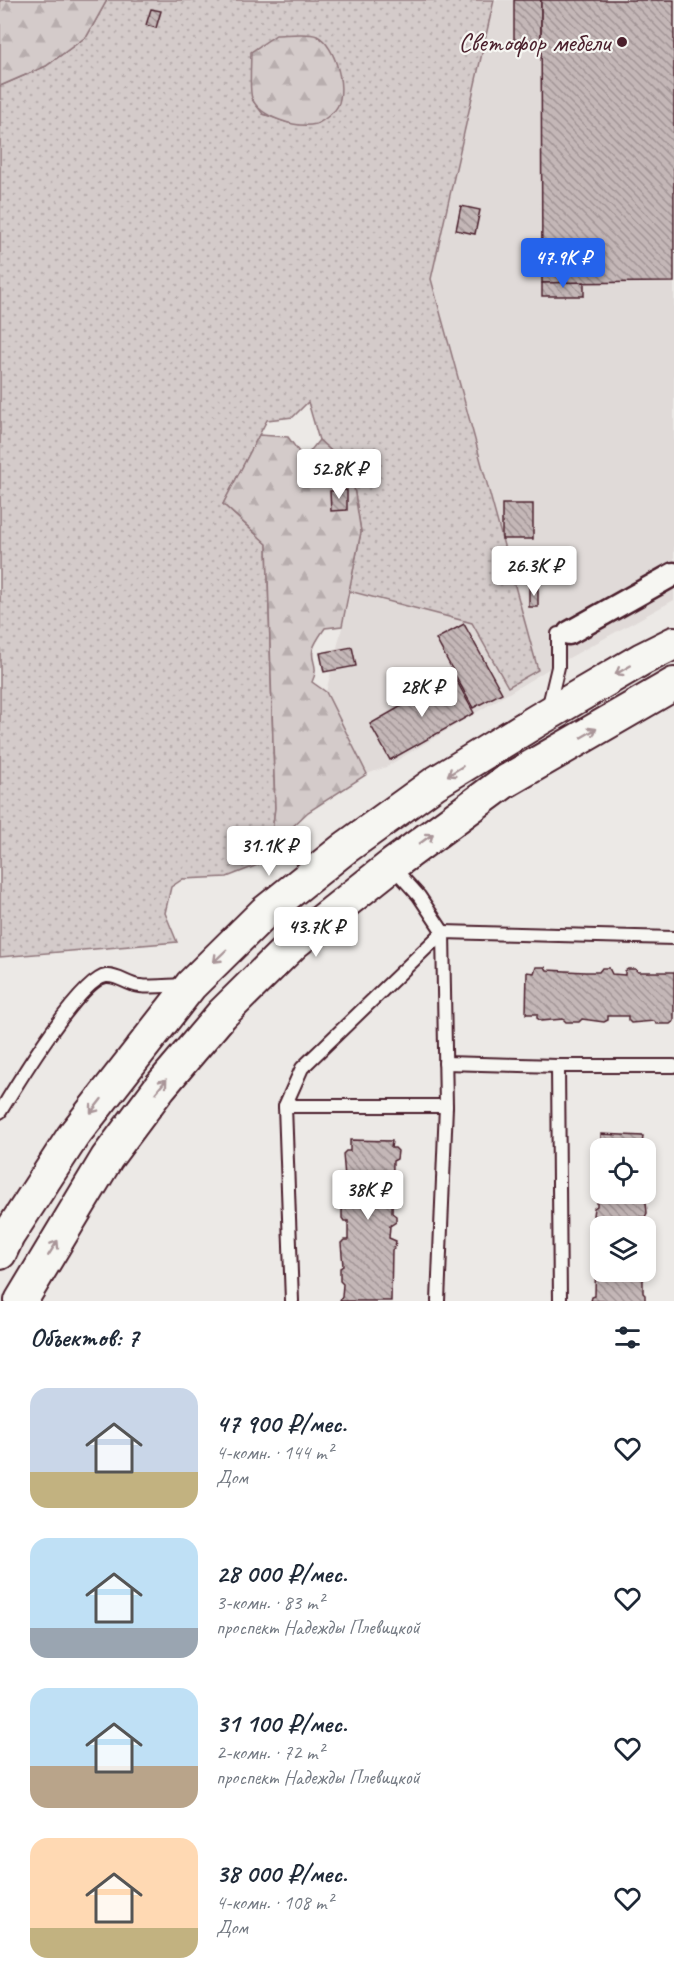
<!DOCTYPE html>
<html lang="ru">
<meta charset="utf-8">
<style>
:root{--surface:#fff;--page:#f2f2f3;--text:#1f2937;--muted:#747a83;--accent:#2563eb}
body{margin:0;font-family:Caveat,sans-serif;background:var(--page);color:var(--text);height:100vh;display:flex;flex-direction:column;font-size:22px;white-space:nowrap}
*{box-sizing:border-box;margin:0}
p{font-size:20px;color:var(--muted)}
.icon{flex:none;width:33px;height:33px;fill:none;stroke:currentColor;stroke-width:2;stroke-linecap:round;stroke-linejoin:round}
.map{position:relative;height:1301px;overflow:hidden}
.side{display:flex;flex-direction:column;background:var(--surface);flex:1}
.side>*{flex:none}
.buttons{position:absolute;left:590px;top:1138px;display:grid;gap:12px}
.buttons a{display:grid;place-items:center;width:66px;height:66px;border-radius:12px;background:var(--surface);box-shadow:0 3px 9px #0003;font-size:30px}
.price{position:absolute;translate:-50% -51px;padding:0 14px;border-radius:6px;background:#fff;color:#222;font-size:20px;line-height:39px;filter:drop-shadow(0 2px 3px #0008)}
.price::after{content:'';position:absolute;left:50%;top:36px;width:18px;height:14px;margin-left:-9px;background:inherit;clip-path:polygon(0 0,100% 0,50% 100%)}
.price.current{background:var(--accent);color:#fff}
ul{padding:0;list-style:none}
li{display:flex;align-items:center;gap:18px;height:150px;padding:0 30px}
li span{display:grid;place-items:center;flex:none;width:168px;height:120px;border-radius:18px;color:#555}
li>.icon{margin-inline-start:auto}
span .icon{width:72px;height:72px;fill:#fffc;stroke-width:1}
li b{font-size:26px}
h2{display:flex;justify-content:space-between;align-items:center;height:72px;padding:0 30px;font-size:26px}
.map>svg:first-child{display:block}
.built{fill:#e0dad8}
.grass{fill:url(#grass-dots);stroke:#8f757a;stroke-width:1.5;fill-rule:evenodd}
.forest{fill:url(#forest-firs);stroke:#8f757a;stroke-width:1.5}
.building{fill:url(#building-back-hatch);stroke:#4a1f2b;stroke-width:1.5;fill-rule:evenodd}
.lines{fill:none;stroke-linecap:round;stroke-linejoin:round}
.lane-casing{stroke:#4a1f2b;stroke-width:16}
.street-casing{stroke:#4a1f2b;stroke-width:27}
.secondary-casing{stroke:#4a1f2b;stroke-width:36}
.lane{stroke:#f6f6f2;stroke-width:12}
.street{stroke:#f6f6f2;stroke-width:22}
.secondary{stroke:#f6f6f2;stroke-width:32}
.oneway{stroke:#a99598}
.poi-dot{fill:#4a1f2b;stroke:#f6f6f2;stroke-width:2}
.labels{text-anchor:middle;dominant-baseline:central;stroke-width:4.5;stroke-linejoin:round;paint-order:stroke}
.poi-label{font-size:26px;fill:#4a1f2b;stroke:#f6f6f2;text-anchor:end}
</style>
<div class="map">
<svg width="674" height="1301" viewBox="0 0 674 1301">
<defs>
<pattern id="grass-dots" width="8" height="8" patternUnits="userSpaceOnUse" patternTransform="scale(1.5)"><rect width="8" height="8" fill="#d4cbca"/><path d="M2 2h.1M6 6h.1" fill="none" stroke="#b8aeae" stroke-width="1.8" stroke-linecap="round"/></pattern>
<pattern id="forest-firs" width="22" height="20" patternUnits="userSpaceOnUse" patternTransform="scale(1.5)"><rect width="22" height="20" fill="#d4cbca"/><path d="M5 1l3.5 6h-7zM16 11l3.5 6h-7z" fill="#b8aeae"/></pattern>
<pattern id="building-back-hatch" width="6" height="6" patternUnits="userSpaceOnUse" patternTransform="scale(1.5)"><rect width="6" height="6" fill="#c4b7b7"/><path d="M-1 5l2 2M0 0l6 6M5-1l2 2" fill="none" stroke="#a19495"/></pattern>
</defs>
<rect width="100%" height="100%" fill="#ece9e6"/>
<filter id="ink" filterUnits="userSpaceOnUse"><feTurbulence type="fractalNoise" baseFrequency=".0167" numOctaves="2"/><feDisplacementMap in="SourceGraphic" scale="12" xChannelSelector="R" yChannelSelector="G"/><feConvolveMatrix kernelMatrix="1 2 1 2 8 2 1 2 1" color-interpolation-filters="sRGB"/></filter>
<g filter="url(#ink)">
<polygon class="built" points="440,0 674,0 674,600 547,670 386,767 367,774 326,692 438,241"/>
<path class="grass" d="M107,0H494L431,279L538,670L508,687L472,623L349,591L361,532L351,469L319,440L308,402L293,417L267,420L223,504L267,544L275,808L270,848L258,865L227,877L183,879L171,887L165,913L177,942L0,957V86L46,66L87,36ZM251,98L289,123L263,114Z"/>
<g class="forest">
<polygon points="0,0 107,0 87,36 46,66 0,86"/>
<path d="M276,35C286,35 309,32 317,36C336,45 349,94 335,110C331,114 322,122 316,124C297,129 259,117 252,98C249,91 251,61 251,52Z"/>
<path d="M259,435L288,437L304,459L319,440L351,469L361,532L342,626L325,628C321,634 315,642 313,649C310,662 320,665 312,682L326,692L367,774L308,812L270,848L275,808L267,544L223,504Z"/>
</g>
<g class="building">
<rect x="514" y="0" width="27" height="40"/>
<polygon points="541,0 674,0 674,282 542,283"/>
<polygon points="151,9 161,11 156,28 146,25"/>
<polygon points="461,206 480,210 475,234 456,230"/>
<polygon points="584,282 584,296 542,296 542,283"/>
<polygon points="347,490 347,510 331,511 330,491"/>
<rect x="502" y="504" width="31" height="35"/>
<rect x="529" y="587" width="9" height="20"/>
<polygon points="464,624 502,693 473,708 436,639"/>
<polygon points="352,647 356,666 324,672 320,653"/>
<polygon points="454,676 474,713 390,760 370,724"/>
<polygon points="536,967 545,967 547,970 585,972 599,972 602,968 609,968 612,974 625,975 625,971 628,969 635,969 638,972 674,972 674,1021 670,1024 657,1024 654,1021 631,1023 628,1020 628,1016 608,1016 608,1020 604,1022 582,1019 579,1022 566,1022 563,1019 541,1021 537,1018 537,1014 526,1014 527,972 534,973"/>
<path d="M601,1134L643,1136L642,1146H646L649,1150L646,1173L649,1175L648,1188L645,1191L647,1213L645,1217H641V1227H600V1272H645V1263L646,1277L643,1280V1293L645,1295V1301H591L592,1297L595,1296L596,1244L593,1242V1234L595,1231H599V1219H595L593,1215L594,1208L597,1206L598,1154L595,1152V1145L597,1141H601ZM600,1149H645V1194H600Z"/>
<polygon points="350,1140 392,1141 391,1148 395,1148 398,1151 397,1159 393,1161 392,1213 396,1216 396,1222 390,1226 389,1238 396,1241 395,1247 392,1250 391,1301 340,1301 342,1297 343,1284 340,1281 340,1268 343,1266 341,1243 344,1240 348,1240 348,1221 344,1221 342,1218 342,1210 344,1208 345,1195 342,1193 342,1179 345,1177 343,1154 346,1151 350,1151"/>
</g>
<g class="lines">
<g class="lane-casing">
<g id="lane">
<polyline points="548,709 558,667 558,634"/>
<polyline points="392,866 419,896 443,932 446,1106 438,1301"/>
<polyline points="445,1063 558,1066"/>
<polyline points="285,1106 302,1068 443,932 674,938"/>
<path d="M0,1112C15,1087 80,979 106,976C119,975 127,985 140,986C155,988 171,985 186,985"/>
<polyline points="292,1301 285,1106 446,1106"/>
<polyline points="560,1301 558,1066 674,1066"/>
</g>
</g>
<g class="street-casing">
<polyline id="street" points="569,633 674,574"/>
</g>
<g class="secondary-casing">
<g id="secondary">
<polyline points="0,1253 8,1236 73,1136 191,985 265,912 345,848 435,783 538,720 642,659 674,643"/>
<polyline points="21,1301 107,1158 160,1087 222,1014 294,943 392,865 503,783 674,684"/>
</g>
</g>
<use href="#lane" class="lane"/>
<use href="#street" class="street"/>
<use href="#secondary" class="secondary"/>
</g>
<defs><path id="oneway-shaft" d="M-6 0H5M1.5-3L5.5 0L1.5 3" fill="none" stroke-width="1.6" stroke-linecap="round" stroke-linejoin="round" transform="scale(1.5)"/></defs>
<g class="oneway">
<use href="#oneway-shaft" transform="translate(623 670) rotate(150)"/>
<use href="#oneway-shaft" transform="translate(589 733) rotate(-30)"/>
<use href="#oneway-shaft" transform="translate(455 771) rotate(148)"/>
<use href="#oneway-shaft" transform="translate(426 839) rotate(-36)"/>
<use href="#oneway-shaft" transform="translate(220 956) rotate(136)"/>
<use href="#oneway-shaft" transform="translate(161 1086) rotate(-51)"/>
<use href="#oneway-shaft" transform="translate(96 1106) rotate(128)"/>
<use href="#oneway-shaft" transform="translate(53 1248) rotate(-58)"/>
</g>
</g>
<circle class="poi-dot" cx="622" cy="42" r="6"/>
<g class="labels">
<g class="poi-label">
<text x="610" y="42">Светофор мебели</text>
</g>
</g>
</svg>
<div class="buttons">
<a><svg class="icon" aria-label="locate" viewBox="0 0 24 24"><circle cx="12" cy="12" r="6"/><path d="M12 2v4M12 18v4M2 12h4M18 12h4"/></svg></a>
<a><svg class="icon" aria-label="layers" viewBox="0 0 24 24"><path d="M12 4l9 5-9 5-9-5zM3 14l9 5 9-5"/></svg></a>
</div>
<b class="price current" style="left:563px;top:289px">47.9K ₽</b>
<b class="price" style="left:339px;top:500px">52.8K ₽</b>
<b class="price" style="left:534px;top:597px">26.3K ₽</b>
<b class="price" style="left:422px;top:718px">28K ₽</b>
<b class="price" style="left:269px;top:877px">31.1K ₽</b>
<b class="price" style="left:316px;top:958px">43.7K ₽</b>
<b class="price" style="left:368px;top:1221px">38K ₽</b>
</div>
<section class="side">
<h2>Объектов: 7<svg class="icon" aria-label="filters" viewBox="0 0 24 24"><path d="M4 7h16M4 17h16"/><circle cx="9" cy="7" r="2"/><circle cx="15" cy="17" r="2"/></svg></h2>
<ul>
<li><span style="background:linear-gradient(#c9d6e8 70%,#c2b280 0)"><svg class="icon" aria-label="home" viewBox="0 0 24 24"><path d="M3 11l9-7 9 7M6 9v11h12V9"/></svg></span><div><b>47 900 ₽/мес.</b><p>4-комн. · 144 m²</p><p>Дом</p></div><svg class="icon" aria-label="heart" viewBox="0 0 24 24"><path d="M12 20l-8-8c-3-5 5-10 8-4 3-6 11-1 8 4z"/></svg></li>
<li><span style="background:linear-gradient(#bfe0f5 75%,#9aa5b1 0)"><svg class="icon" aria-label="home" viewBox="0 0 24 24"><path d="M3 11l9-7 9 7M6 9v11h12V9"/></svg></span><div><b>28 000 ₽/мес.</b><p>3-комн. · 83 m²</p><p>проспект Надежды Плевицкой</p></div><svg class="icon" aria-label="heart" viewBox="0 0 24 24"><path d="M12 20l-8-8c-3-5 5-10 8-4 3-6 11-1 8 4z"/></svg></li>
<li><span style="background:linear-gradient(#bfe0f5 65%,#b9a48a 0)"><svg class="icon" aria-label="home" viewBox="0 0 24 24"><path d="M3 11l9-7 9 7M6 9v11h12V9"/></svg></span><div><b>31 100 ₽/мес.</b><p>2-комн. · 72 m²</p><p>проспект Надежды Плевицкой</p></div><svg class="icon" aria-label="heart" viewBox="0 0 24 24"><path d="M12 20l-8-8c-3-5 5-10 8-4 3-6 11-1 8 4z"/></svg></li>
<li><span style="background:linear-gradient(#ffd9b3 75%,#c2b280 0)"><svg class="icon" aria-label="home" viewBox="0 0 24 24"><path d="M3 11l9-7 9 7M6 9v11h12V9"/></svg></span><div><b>38 000 ₽/мес.</b><p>4-комн. · 108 m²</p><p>Дом</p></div><svg class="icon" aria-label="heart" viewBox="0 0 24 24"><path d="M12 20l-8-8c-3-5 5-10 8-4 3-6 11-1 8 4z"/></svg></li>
</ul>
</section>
